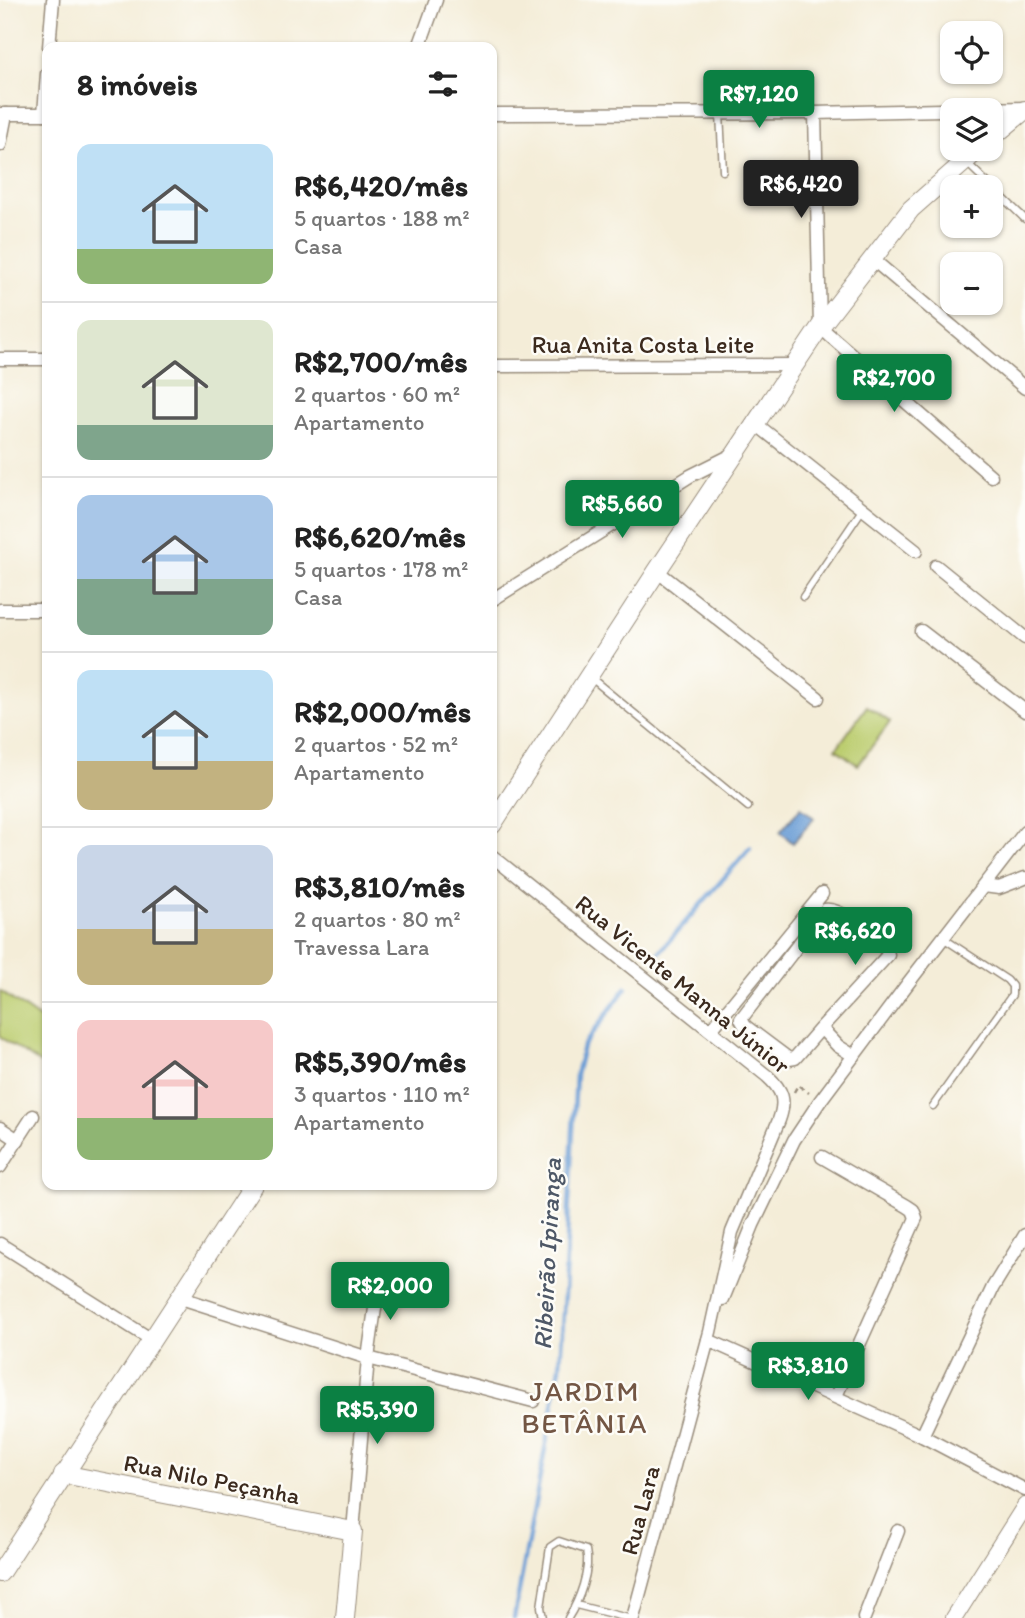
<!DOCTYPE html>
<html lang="pt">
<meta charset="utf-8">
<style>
:root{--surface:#fff;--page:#f6f6f6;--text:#222;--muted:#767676;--line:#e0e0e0;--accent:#0b8043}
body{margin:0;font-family:Itim,sans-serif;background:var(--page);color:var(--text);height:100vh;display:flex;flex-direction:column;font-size:26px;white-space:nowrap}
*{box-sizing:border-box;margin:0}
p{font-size:23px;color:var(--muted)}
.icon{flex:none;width:38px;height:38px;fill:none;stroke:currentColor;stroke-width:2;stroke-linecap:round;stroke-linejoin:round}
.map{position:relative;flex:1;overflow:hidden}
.side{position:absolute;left:42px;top:42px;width:455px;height:1148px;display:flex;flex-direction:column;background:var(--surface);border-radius:14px;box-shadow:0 2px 5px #0004}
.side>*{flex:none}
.controls{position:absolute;left:940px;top:21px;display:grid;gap:14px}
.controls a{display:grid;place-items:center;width:63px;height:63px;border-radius:14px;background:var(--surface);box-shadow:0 2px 5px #0004;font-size:35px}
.price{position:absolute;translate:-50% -60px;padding:0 16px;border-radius:7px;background:var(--accent);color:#fff;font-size:23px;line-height:46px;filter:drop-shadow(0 2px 4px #0008)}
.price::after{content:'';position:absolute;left:50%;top:42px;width:21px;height:16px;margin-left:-10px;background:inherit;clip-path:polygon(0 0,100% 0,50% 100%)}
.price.selected{background:#222;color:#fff}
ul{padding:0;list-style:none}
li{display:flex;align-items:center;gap:21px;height:175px;padding:0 35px}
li+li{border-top:2px solid var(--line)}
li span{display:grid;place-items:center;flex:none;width:196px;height:140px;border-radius:14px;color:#555}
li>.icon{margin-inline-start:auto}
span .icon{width:84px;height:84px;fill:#fffc;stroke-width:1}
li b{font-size:30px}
h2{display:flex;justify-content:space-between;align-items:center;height:84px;padding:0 35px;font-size:30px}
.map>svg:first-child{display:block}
.green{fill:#bccd70;stroke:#7c7c47;stroke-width:2}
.water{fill:#6a9dd5;stroke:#52647a;stroke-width:2}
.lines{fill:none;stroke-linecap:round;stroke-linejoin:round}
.stream{stroke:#6a9dd5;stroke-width:4.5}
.lane-casing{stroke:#988c7b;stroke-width:9}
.street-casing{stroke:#988c7b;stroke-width:15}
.secondary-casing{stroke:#988c7b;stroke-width:18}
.primary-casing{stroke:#988c7b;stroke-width:20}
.path{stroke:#988c7b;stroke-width:2.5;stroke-dasharray:5 5;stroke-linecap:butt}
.lane{stroke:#fff;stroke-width:6}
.street{stroke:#fff;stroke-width:12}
.secondary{stroke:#fff;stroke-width:16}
.primary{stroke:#fff;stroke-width:18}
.labels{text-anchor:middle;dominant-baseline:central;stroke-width:5;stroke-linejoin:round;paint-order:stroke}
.street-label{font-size:24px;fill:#3b2a1e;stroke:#fdfcf7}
.water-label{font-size:26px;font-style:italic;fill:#4e5867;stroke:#fdfcf7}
.quarter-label{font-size:28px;letter-spacing:2px;fill:#735644;stroke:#fdfcf7}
</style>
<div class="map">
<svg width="1025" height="1618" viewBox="0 0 1025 1618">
<rect width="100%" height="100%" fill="#fdfcf7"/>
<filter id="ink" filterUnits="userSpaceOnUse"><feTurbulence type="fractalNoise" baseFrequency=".0143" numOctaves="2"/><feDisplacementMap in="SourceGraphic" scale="14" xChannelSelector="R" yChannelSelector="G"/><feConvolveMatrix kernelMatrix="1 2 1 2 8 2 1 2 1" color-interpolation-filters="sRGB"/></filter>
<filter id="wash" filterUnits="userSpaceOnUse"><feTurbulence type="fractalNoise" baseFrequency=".00686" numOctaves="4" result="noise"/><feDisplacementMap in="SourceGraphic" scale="28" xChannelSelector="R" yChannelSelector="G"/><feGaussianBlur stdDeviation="1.57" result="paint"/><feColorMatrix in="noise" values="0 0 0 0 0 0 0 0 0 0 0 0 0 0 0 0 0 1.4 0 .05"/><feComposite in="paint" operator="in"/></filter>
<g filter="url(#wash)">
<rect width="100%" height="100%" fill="#f4edd8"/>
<g class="green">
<polygon points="867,706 890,722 858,765 836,749"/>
<polygon points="0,991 47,1024 47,1068 0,1037"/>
</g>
<polygon class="water" points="801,807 814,818 793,843 780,832"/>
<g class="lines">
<g class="stream">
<polyline points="655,957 750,848"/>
<polyline points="514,1618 560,1367 576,1075 583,1046 626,988"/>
</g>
</g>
</g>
<g filter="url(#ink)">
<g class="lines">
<g class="lane-casing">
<g id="lane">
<polyline points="720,114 723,171"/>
<polyline points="966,162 1025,219"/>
<polyline points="803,597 862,510"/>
<polyline points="590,677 748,807"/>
<polyline points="933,1106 1012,995 1012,986 1007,980 943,938"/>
<polyline points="576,1605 628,1618"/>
<path d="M543,1618L541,1607L550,1547L559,1541L586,1550C591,1570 579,1601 568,1618"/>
</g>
</g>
<g class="street-casing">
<g id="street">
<polyline points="49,47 53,0"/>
<polyline points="419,47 436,0"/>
<polyline points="815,113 820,327 991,476"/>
<polyline points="0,114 47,114"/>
<polyline points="44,114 47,74"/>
<polyline points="492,114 815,113 1025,108"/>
<polyline points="0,145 6,114"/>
<polyline points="871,258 1025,388"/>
<polyline points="0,359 47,359"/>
<polyline points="492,366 793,365"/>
<polyline points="756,424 916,551"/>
<polyline points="936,566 1025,638"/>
<polyline points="657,571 818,698"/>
<polyline points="492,600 690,476 734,454"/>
<polyline points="0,610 47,610"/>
<polyline points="921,631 1025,711"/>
<path d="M492,856L767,1076C783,1090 786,1101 779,1120L732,1232L710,1332L633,1618"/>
<polyline points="984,886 999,888 1025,878"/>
<path d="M821,1028L888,955L887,950C873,938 843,907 825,910L741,1019L745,1026L789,1059L795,1058L821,1028L838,1046L854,1056"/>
<polyline points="711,1030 822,894"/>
<polyline points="0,1128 18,1140"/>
<polyline points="822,1157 907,1206 913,1210 916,1218 836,1396"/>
<polyline points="0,1167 33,1116"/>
<polyline points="0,1244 152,1340"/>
<polyline points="181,1298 368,1358 533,1401"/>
<polyline points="723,1299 753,1225 794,1140 820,1101 909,982 1025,832"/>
<polyline points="708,1340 922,1436 1025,1490"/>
<polyline points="922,1436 993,1287 1025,1235"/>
<polyline points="353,1531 368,1358 379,1280"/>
<polyline points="864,1618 898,1531"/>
</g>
</g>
<g class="secondary-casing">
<polyline id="secondary" points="954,1618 1025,1506"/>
</g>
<g class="primary-casing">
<g id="primary">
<polyline points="990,139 1025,110"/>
<polyline points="492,825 657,571 820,327 911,209 979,149"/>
<polyline points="63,1474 353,1531 345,1618"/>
<polyline points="0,1573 253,1185"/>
</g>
</g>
<polyline class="path" points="794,1092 798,1085 809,1093"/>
<use href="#lane" class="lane"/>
<use href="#street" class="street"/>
<use href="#secondary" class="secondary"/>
<use href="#primary" class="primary"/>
</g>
</g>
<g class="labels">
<g class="street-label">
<text x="643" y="344">Rua Anita Costa Leite</text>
<text transform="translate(683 984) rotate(39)">Rua Vicente Manna Júnior</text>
<text transform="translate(212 1479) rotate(11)">Rua Nilo Peçanha</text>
<text transform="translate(640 1510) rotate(-75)">Rua Lara</text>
</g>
<g class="water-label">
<text transform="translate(547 1254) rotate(-87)">Ribeirão Ipiranga</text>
</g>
<g class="quarter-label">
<text x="585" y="1391">JARDIM<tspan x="585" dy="32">BETÂNIA</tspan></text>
</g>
</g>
</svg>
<div class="controls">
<a><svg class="icon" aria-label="locate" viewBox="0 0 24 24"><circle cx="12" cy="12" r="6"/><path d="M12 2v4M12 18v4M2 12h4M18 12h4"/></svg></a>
<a><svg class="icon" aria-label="layers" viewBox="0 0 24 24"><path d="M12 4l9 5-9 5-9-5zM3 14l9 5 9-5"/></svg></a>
<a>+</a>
<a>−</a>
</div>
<b class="price" style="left:759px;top:130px">R$7,120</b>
<b class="price selected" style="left:801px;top:220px">R$6,420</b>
<b class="price" style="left:894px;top:414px">R$2,700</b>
<b class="price" style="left:622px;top:540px">R$5,660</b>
<b class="price" style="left:855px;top:967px">R$6,620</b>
<b class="price" style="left:390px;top:1322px">R$2,000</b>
<b class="price" style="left:808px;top:1402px">R$3,810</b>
<b class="price" style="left:377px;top:1446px">R$5,390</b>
<section class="side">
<h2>8 imóveis<svg class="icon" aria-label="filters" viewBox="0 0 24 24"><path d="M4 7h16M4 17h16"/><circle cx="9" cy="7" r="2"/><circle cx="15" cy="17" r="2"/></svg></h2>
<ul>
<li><span style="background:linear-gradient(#bfe0f5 75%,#8fb573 0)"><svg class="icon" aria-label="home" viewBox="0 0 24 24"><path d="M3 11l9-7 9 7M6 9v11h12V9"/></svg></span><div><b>R$6,420/mês</b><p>5 quartos · 188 m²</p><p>Casa</p></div></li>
<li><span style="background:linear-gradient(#dfe7d0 75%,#7fa58c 0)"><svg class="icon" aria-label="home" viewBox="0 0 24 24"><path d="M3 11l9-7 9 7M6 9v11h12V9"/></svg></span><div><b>R$2,700/mês</b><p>2 quartos · 60 m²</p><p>Apartamento</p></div></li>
<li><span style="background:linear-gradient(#a9c7e8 60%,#7fa58c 0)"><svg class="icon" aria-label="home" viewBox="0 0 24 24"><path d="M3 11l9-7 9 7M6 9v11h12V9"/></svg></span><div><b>R$6,620/mês</b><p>5 quartos · 178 m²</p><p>Casa</p></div></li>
<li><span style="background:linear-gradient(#bfe0f5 65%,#c2b280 0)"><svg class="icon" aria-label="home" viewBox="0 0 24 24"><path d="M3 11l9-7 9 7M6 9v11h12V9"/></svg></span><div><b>R$2,000/mês</b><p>2 quartos · 52 m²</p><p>Apartamento</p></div></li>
<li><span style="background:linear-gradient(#c9d6e8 60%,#c2b280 0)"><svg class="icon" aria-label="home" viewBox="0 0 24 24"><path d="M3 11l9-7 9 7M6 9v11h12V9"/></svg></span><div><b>R$3,810/mês</b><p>2 quartos · 80 m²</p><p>Travessa Lara</p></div></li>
<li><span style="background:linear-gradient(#f6c9c9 70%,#8fb573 0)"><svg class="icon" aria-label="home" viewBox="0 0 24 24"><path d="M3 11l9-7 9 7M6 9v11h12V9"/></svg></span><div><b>R$5,390/mês</b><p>3 quartos · 110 m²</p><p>Apartamento</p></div></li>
</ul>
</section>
</div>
